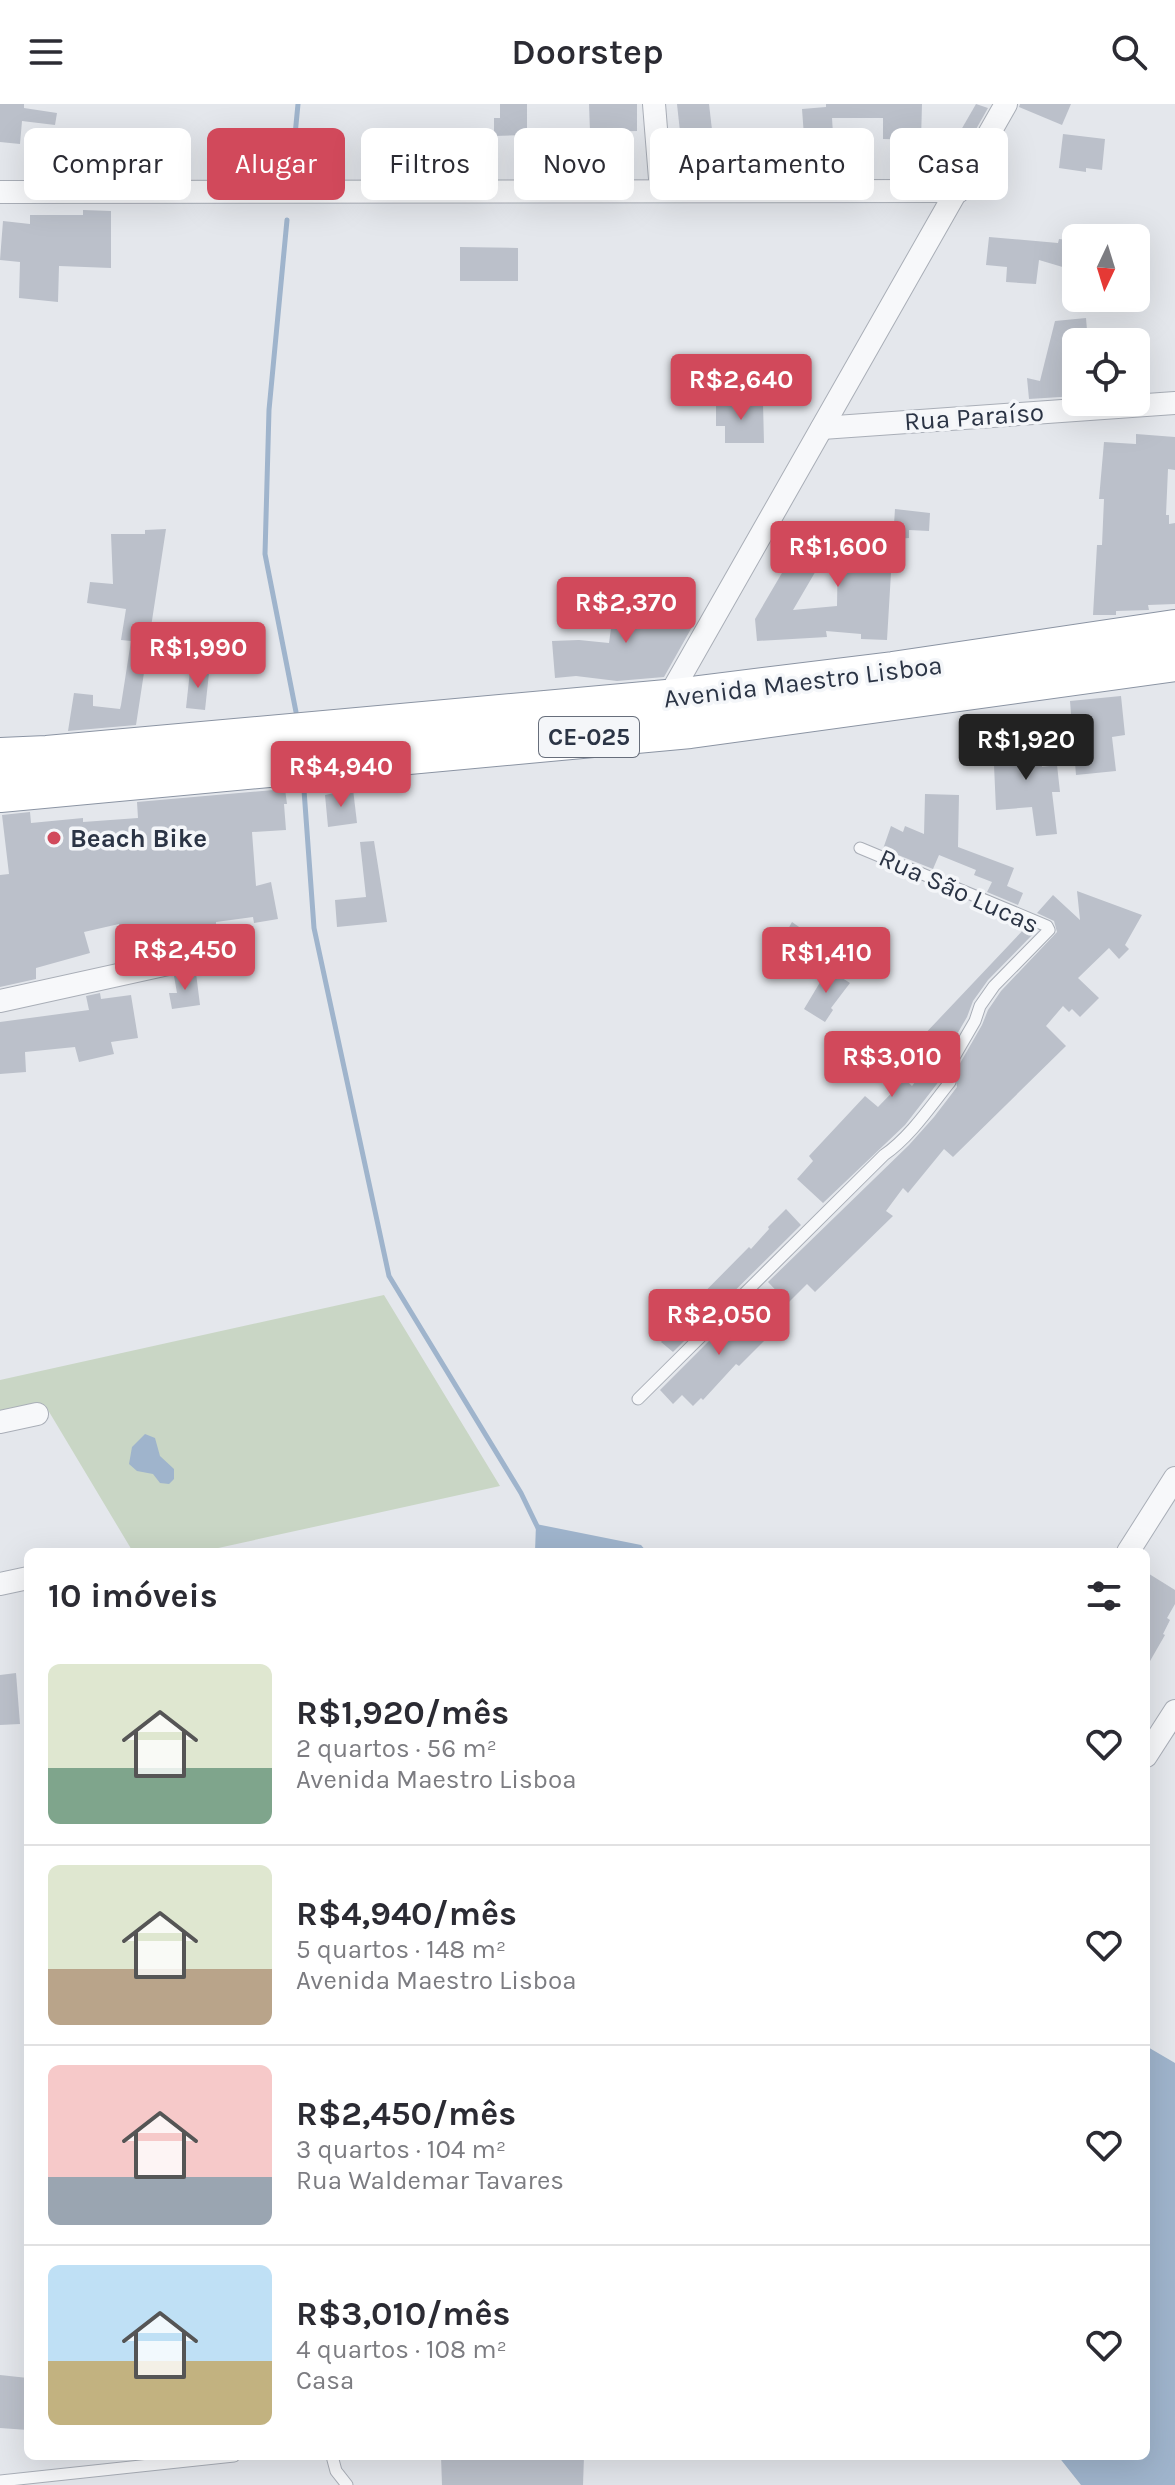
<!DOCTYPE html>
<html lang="pt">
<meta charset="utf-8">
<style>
:root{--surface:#fff;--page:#f7f7f7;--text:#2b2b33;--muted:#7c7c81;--line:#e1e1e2;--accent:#d1495b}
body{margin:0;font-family:Karla,sans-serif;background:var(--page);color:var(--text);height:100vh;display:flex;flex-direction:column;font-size:30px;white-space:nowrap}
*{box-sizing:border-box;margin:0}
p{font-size:26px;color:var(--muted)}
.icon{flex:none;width:44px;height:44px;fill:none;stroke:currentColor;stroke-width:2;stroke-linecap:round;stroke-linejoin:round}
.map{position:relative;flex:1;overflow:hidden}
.sheet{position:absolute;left:24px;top:1444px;width:1126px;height:912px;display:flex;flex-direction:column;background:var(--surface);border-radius:12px;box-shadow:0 8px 32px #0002}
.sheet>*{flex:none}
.banner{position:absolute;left:24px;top:24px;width:1128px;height:72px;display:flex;gap:16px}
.needle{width:52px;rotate:184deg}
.tools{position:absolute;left:1062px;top:120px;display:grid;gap:16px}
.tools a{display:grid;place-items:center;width:88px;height:88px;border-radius:12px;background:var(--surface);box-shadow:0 8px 32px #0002;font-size:40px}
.price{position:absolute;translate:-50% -68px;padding:0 18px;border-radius:8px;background:var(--accent);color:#fff;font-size:26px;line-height:52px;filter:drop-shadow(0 2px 4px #0008)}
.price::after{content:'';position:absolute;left:50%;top:48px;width:24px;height:18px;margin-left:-12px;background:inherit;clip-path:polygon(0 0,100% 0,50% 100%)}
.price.current{background:#222;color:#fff}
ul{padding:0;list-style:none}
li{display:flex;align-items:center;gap:24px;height:200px;padding:0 24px}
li+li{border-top:2px solid var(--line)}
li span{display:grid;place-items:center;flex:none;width:224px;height:160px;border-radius:12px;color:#555}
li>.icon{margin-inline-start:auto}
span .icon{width:96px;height:96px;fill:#fffc;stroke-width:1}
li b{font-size:34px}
h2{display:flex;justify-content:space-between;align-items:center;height:96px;padding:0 24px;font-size:34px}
.tag{padding:0 28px;border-radius:12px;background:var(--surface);box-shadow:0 8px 32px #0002;font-size:28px;line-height:72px}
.tag.current{background:var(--accent);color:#fff}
header{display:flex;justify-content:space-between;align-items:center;height:104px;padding:0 24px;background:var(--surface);font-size:36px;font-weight:600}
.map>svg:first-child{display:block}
.green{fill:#c9d6c5}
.water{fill:#9fb4cc}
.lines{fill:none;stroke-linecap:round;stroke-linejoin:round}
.stream{stroke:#9fb4cc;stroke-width:5}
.building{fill:#bbc0ca}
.lane-casing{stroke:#a9aeb7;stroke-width:13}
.street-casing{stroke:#a9aeb7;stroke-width:24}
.highway-casing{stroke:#8b94a3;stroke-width:42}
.lane{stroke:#f7f8fa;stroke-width:11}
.street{stroke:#f7f8fa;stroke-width:22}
.highway{stroke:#fff;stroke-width:40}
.poi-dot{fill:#d1495b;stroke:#f4f6f9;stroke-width:3}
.labels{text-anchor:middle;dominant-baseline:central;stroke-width:7;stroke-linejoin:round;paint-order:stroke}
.shield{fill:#f4f6f9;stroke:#676e7b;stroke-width:2}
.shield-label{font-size:24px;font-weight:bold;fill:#2b3445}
.street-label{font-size:26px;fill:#2b3445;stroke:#f4f6f9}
.poi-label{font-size:26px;font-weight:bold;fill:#2b3445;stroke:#f4f6f9;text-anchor:start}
</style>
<header><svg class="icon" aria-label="menu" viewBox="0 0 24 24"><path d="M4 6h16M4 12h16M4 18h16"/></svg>Doorstep<svg class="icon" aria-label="search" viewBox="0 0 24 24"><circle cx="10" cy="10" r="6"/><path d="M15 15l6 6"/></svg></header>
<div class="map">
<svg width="1175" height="2381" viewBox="0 0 1175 2381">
<rect width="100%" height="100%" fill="#e4e7ec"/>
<polygon class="green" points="384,1191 500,1382 200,1448 133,1448 45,1301 0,1311 0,1276"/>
<g class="water">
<polygon points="145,1330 155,1334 160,1352 174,1365 174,1375 169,1380 160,1379 153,1370 137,1367 129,1360 132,1343"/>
<polygon points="536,1420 641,1441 647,1448 535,1448"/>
<polygon points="1146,1942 1175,1959 1175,2381 1081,2381 1058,2352 1146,2352"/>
</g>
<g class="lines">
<g class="stream">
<polyline points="290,83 298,0"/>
<polyline points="287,116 269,306 265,450 296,608"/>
<polyline points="304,686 314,824 389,1172 521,1389 538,1424"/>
</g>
</g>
<g class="building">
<polygon points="0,0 24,0 24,4 57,9 55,21 22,17 20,40 0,38"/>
<polygon points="500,0 527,0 527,31 494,32 494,14 500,14"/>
<polygon points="589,0 637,0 637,27 590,28"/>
<polygon points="677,0 709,0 714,43 682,46"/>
<polygon points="826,0 922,0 921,36 883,35 883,14 832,14 834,46 840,46 843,73 819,73 820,64 800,65 797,33 804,32 802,5 826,3"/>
<polygon points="976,0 988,4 975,27 961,26"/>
<polygon points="1020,0 1071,0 1062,21 1019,3"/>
<polygon points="384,24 428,26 430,70 380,65"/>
<polygon points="1063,30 1105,35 1102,66 1086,64 1086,68 1059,64"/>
<polygon points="543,58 580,58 582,73 543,73"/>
<polygon points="83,106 111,107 111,164 59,162 58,198 19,194 20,158 0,156 3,117 30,120 30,111 83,111"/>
<polygon points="989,133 1058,139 1059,135 1076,137 1076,167 1039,156 1036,180 1006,178 1007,163 986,161"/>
<polygon points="460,143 518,144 518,177 460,177"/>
<polygon points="1086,214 1088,238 1076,238 1076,292 1029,295 1027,274 1040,277 1055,217"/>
<polygon points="716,299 763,299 764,339 725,339 725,322 716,322"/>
<polygon points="1136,330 1175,333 1175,366 1168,365 1166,411 1169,411 1169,420 1175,419 1175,500 1148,501 1149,506 1116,507 1116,511 1093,511 1097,441 1102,441 1104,395 1099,395 1104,338 1136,340"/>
<polygon points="895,405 930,409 929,427 909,426 909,434 893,435 887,536 861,535 861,530 826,527 827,533 757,537 755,515 796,445 831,441 793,506 837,502 838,441 893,435"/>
<polygon points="166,425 136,621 68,627 74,589 93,591 93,602 120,605 121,601 131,537 121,536 126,505 87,499 90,478 113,480 111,430 145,430 145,426"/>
<polygon points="613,493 637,502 640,493 676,506 673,516 692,523 664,573 617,577 576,572 555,574 552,537 579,536 609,539 613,510 608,509"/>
<polygon points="190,567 209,569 205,606 186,604"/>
<polygon points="1121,592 1125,631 1112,633 1116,667 1076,671 1070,597"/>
<polygon points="1016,636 1016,639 1039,636 1042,663 1057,661 1060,688 1052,688 1057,730 1036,732 1032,703 996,706 993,638"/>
<polygon points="285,685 287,700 284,700 286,726 252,728 256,782 271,778 278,815 254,819 253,813 216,818 216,822 205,823 206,828 183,831 184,837 150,843 150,850 123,855 119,820 84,828 90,849 36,864 36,875 0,883 0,771 9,770 2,711 30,708 31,719 83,714 83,718 138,714 137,698"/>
<polygon points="353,685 357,719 328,723 325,691"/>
<polygon points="925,690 959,691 958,743 1014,764 1007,782 1023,789 1018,801 987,788 992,778 974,771 976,766 939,751 933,765 883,745 891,722 903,728 905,722 924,730"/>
<polygon points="374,737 387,818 337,823 335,796 366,793 360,738"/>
<polygon points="1077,787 1142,811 1125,841 1129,845 1119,855 1109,844 1078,874 1099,894 1080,913 1072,905 1069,908 1063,902 1046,922 1066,942 953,1053 944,1045 908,1089 903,1084 886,1107 893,1112 815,1188 807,1180 788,1199 768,1178 909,1041 934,1013 957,983 955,968 982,921 988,906 1001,887 1057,828 1054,817 1037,809 1053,791 1080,816"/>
<polygon points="792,818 826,842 818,855 782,836"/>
<polygon points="1026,823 1036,827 988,876 973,897 967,913 938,963 940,976 905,1021 823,1099 797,1075 813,1057 809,1052 865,992 878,1003 905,975 912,982 930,959 924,954 932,945 921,934"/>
<polygon points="828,865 850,879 831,904 833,906 825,918 804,905"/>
<polygon points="196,869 200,901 172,905 169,889 177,889 174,872"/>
<polygon points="100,889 101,895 131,891 138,934 111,938 114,950 79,958 75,943 25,948 26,968 0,970 0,918 89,906 86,892"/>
<polygon points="786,1105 801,1121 673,1248 661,1238 670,1228 667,1226 749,1143 751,1145 769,1125 768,1123"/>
<polygon points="746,1200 775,1226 739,1262 736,1260 703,1296 701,1294 693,1302 682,1291 673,1300 660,1286"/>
<polygon points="1146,1468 1175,1486 1175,1500 1167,1514 1170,1516 1163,1530 1165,1531 1146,1564"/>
<polygon points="16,1569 20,1620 0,1621 0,1571"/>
<polygon points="0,2271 28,2274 28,2326 0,2324"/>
<polygon points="441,2352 584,2352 583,2381 442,2381"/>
</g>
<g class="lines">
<g class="lane-casing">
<g id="lane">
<path d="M638,1295L884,1051C910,1033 930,1003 950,978L946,967L975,917L980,902L994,882L1049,826L1047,822L860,744"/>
<polyline points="332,2352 336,2367 347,2381"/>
<polyline points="0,2377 234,2352"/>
</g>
</g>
<g class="street-casing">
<g id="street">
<polyline points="654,0 661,87"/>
<polyline points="0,88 959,87"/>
<polyline points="822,324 1175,299"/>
<polyline points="667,596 1006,0"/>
<polyline points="0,897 168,860"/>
<polyline points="0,1318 37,1310"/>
<polyline points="1128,1448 1175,1374"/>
<polyline points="0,1480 28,1474"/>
<polyline points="1146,1652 1175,1607"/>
</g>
</g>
<g class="highway-casing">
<g id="highway">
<polyline points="0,654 47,652 667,596 893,568 1175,526"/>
<polyline points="0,688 690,624 1175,557"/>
</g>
</g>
<use href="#lane" class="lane"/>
<use href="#street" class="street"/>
<use href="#highway" class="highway"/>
</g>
<circle class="poi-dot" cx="54" cy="734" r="8"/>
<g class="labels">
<rect class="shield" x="539" y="613" width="100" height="40" rx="6"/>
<g class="shield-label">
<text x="589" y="633">CE-025</text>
</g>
<g class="street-label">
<text transform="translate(974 313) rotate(-4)">Rua Paraíso</text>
<text transform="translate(803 578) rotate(-7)">Avenida Maestro Lisboa</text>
<text transform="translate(959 787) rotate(24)">Rua São Lucas</text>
</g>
<g class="poi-label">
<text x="70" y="734">Beach Bike</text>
</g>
</g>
</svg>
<div class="tools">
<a><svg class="needle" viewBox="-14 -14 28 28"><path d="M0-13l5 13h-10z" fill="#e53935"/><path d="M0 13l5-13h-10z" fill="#7c7c81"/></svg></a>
<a><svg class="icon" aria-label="locate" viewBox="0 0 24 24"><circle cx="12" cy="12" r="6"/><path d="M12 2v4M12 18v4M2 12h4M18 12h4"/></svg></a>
</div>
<b class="price" style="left:741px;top:318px">R$2,640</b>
<b class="price" style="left:838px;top:485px">R$1,600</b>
<b class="price" style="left:626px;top:541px">R$2,370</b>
<b class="price" style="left:198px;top:586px">R$1,990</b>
<b class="price current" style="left:1026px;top:678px">R$1,920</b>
<b class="price" style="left:341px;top:705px">R$4,940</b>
<b class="price" style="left:185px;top:888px">R$2,450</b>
<b class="price" style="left:826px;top:891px">R$1,410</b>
<b class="price" style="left:892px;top:995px">R$3,010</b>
<b class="price" style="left:719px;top:1253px">R$2,050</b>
<div class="banner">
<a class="tag">Comprar</a>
<a class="tag current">Alugar</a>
<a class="tag">Filtros</a>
<a class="tag">Novo</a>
<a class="tag">Apartamento</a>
<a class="tag">Casa</a>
</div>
<section class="sheet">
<h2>10 imóveis<svg class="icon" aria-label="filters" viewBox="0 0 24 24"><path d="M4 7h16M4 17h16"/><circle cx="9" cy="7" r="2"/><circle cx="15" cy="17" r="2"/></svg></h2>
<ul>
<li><span style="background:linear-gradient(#dfe7d0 65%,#7fa58c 0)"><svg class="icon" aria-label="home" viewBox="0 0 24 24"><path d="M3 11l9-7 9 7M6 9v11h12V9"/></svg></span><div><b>R$1,920/mês</b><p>2 quartos · 56 m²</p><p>Avenida Maestro Lisboa</p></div><svg class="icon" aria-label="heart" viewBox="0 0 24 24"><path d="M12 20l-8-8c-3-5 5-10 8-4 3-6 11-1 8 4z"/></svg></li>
<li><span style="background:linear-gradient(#dfe7d0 65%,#b9a48a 0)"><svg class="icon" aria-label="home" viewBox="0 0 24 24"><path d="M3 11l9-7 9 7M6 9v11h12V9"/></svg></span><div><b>R$4,940/mês</b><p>5 quartos · 148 m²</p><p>Avenida Maestro Lisboa</p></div><svg class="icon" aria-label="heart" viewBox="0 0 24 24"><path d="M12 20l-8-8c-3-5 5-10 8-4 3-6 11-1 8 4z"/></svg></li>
<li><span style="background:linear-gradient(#f6c9c9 70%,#9aa5b1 0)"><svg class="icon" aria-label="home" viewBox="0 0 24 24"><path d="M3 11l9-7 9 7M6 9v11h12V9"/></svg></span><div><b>R$2,450/mês</b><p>3 quartos · 104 m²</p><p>Rua Waldemar Tavares</p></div><svg class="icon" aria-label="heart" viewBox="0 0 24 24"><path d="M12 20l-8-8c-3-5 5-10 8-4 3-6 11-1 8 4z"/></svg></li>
<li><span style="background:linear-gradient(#bfe0f5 60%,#c2b280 0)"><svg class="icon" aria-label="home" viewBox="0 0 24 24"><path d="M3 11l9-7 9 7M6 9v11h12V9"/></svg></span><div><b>R$3,010/mês</b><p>4 quartos · 108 m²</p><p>Casa</p></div><svg class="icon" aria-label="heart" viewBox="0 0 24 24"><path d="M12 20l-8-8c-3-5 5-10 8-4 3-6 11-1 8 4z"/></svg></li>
</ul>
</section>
</div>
